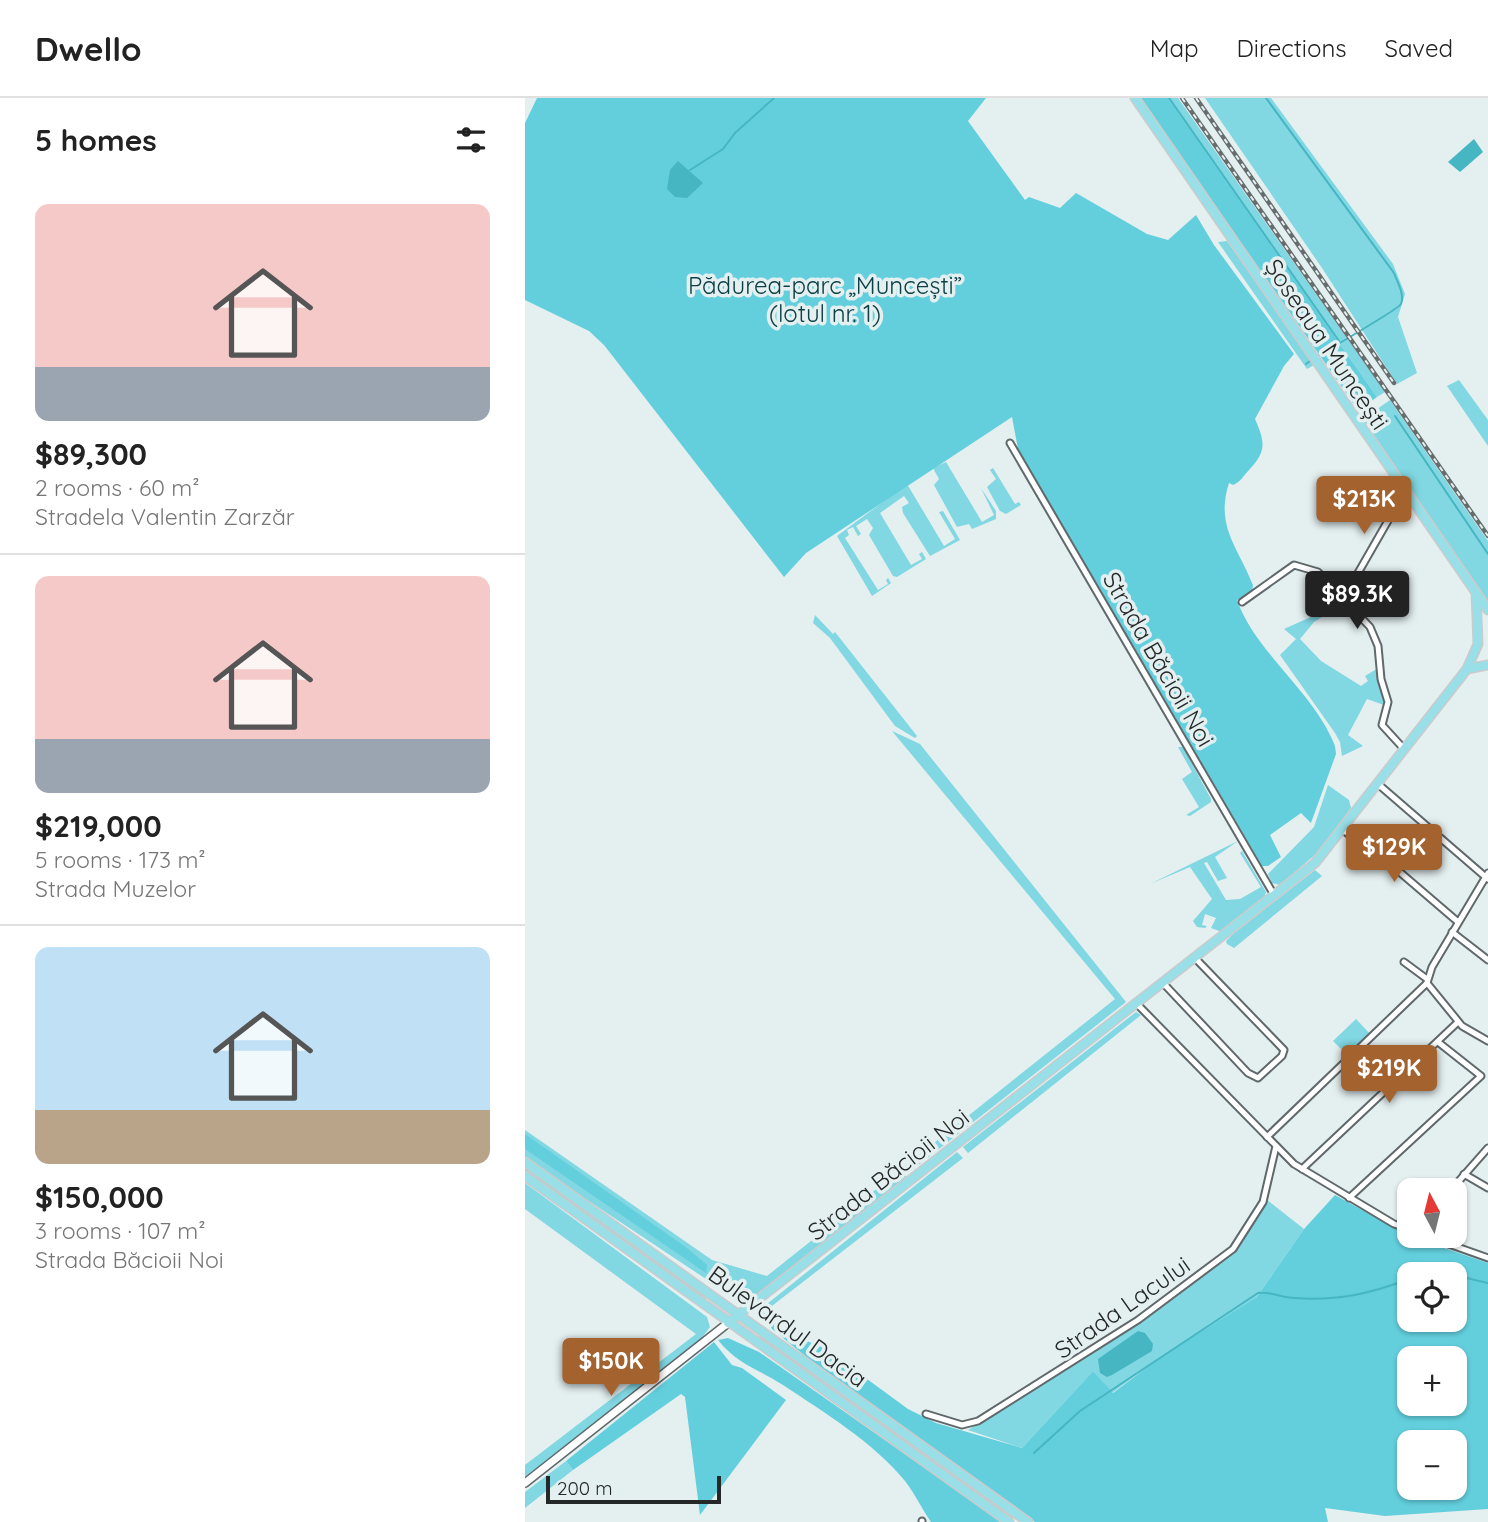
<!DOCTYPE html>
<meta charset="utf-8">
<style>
:root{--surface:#fff;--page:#f2f2f2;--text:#222;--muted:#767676;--line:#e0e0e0;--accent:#a3622e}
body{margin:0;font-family:Quicksand,sans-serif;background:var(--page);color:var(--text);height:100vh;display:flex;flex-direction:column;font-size:26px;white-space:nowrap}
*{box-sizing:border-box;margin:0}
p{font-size:23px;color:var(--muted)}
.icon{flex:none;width:38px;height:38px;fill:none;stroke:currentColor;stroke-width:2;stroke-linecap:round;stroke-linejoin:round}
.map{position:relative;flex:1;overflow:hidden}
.drawer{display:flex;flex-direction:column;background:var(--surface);width:525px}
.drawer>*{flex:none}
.needle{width:46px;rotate:353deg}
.tools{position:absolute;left:872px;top:1080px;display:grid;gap:14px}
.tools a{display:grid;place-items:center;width:70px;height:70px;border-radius:14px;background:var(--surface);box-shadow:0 2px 5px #0004;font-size:35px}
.scale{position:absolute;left:21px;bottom:18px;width:175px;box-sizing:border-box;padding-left:7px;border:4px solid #252829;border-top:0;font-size:19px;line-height:24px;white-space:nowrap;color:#252829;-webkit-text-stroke:5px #e4eff0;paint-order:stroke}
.price{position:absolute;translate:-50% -60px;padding:0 16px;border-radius:7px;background:var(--accent);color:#fff;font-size:23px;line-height:46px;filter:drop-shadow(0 2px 4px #0008)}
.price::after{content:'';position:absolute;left:50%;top:42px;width:21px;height:16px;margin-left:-10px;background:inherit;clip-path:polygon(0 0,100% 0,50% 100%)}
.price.current{background:#222;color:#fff}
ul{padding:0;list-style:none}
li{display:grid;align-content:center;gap:14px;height:371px;padding:0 35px}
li+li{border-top:2px solid var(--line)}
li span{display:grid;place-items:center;height:217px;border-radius:14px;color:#555}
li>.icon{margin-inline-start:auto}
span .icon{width:126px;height:126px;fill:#fffc;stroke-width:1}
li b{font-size:30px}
h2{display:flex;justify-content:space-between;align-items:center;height:84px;padding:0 35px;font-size:30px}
header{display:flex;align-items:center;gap:42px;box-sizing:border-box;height:98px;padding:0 35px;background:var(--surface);border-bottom:2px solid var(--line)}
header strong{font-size:33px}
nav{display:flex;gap:38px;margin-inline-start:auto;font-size:24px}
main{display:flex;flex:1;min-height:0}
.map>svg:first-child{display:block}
.green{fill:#81d7e2}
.forest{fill:#63cfdd;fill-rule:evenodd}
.water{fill:#46b6c3}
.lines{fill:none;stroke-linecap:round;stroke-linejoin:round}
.stream{stroke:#46b6c3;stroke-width:2}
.street-casing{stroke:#5f686a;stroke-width:9}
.secondary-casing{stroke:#5f686a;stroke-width:10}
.primary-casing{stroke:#cbcbcc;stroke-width:11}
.street{stroke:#fff;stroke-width:5}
.secondary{stroke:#fff;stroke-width:7}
.primary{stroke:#98dfe7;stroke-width:8}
.rail-casing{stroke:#676c6d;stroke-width:4.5}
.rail{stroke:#e4eff0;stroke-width:2;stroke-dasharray:5;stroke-linecap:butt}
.labels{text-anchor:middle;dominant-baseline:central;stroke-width:7;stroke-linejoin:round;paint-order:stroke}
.park-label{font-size:24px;fill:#0c4046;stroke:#e4eff0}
.street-label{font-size:24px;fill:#252829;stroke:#e4eff0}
</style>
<header>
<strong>Dwello</strong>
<nav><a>Map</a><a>Directions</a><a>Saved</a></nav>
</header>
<main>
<section class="drawer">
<h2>5 homes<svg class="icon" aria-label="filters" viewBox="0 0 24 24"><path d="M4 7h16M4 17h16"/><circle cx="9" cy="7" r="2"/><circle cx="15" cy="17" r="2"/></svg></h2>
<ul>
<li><span style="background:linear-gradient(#f6c9c9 75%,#9aa5b1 0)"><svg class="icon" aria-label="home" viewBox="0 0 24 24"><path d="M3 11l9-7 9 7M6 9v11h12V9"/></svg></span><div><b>$89,300</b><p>2 rooms · 60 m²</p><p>Stradela Valentin Zarzăr</p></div></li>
<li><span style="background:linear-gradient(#f6c9c9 75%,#9aa5b1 0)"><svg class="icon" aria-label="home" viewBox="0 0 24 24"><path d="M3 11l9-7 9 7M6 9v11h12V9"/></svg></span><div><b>$219,000</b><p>5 rooms · 173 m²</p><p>Strada Muzelor</p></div></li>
<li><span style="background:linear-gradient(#bfe0f5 75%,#b9a48a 0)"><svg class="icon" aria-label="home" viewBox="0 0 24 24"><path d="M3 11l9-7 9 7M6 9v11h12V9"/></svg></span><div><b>$150,000</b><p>3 rooms · 107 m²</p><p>Strada Băcioii Noi</p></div></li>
</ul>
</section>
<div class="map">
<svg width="963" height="1424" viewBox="0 0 963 1424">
<rect width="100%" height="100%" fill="#e4eff0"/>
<g class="green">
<polygon points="643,0 653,0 860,294 852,299"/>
<polygon points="680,0 746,0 868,166 880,196 873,219 892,275 872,286 797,170"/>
<polygon points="702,143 789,267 782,271 693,144"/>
<polygon points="934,282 963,322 963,348 922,288"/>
<polygon points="865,302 963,443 963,504 840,324 848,314"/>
<polygon points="421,364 457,424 469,417 456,390 471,413 471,421 447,431 444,426 432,429 409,387 414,381 408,370"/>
<polygon points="468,370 490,406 494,404 496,407 481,416 475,413 462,389 471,381 465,372"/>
<polygon points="382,386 419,448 430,441 414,414 418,413 435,442 405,458 378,415 377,409 384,405 379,398 355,415 386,467 397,461 394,456 397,454 401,461 372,479 368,478 344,437 348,430 342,421 331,428 336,436 333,438 328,429 322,432 324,437 320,440 353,492 363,486 361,482 363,480 366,485 347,498 312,438"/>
<polygon points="814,497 818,506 789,524 775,541 796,563 836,588 843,583 840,578 855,569 861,600 859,607 842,601 823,637 838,648 817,658 815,644 810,635 755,557 771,541 759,531 808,509"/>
<polygon points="290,517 308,536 310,534 392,638 390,640 370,628 305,540 288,525"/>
<polygon points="367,633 395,646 601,904 386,1073 380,1068 590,901"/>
<polygon points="653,649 658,649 686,701 686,704 665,718 661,717 674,709 657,681 667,674"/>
<polygon points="803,687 824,702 826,710 792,755 755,787 747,785 743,776 789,729"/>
<polygon points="713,743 690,759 702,780 693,783 682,764 679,765 701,802 715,801 736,789 715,755 717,753 741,794 739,800 697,834 686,830 691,820 680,816 677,827 682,828 680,830 672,829 668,823 687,801 665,769 625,786"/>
<polygon points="790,772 797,778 709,850 702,846 701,843 708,836"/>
<polygon points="611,914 616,917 443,1055 438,1049"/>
<polygon points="831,921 845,936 823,958 808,943"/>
<polygon points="0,1032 187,1162 242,1178 374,1073 382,1079 232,1197 188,1189 184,1183 5,1064 0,1060"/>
<polygon points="432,1054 438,1060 243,1211 242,1206"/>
<polygon points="0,1069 182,1199 180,1202 0,1073"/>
<polygon points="0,1085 182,1219 185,1229 173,1245 0,1379 0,1367 171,1236 0,1111"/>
<polygon points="741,1101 779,1131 731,1200 725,1259 637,1258 587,1295 568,1273 497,1350 443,1332 613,1227 714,1150"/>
<polygon points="234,1237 496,1424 479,1416 233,1239"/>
<polygon points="41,1363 48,1372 0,1410 0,1394"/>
</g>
<g class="forest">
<path d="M12,0H461L443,23L500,102L504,99L535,110L551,95L622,136L643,142L671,117L689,147L769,256L759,268L730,321C740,344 742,353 724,372C718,378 717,383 708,387L704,385C690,428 713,449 728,487L727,495L712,502C730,554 789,594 810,648L811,656L786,725L776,715L745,737L756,759L743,768H737L493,351L487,319L281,455L259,479L79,247L64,233L0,202V25Z"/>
<polygon points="615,0 643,0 852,299 838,309 830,308"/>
<polygon points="0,1036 162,1150 182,1167 181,1175 0,1051"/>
<path d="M810,1097L884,1138L963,1165V1411L860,1418L800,1410L803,1424H510L311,1283L247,1231L238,1214L263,1235L301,1251L383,1311L411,1325L497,1350L568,1273L588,1295L637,1258L731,1200L779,1131ZM884,1176H929V1222H884ZM884,1260H929V1306H884ZM884,1344H929V1390H884Z"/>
<path d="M203,1240L234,1254L477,1424H406C397,1411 390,1396 380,1383C348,1344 300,1315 258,1287C232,1270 213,1267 193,1242Z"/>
<polygon points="189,1244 207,1267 217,1270 261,1302 175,1417 160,1299 156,1296 48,1372 41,1363"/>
</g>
<g class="water">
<polygon points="949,41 958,54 935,74 923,64"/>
<polygon points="153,63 178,85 162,100 150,99 142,91 145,72"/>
<polygon points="613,1233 620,1235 628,1246 627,1253 587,1277 582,1279 575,1275 573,1261"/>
</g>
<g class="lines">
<g class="stream">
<polyline points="644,0 814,243"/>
<path d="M741,0L869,175C872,184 880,196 876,206C874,211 804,251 793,258"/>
<polyline points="165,72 198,51 210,35 249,0"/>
<polyline points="781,266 788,261"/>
<polyline points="870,318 963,456"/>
<polyline points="898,1176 914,1173 927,1176"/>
<polyline points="929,1177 963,1185"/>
<path d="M509,1355L555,1313L733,1195C745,1193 757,1200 770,1200C813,1203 844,1196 884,1181"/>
</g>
<g class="street-casing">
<g id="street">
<polyline points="485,345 749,797"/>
<polyline points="817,496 833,475 880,393"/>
<polyline points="717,504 769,467 793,474 845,529 853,548 856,581 863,604 857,627 879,651"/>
<polyline points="853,686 963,781"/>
<polyline points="818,732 870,770 933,824"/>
<polyline points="927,834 963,862"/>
<polyline points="879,864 902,881"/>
<polyline points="902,885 907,869 963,775"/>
<polyline points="902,885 937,928 963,943"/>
<polyline points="639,886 723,975 733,980 757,958 759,952 670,860"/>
<polyline points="612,906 769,1066 869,1126 884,1131"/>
<polyline points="742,1039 902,885"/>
<polyline points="777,1071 933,924"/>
<polyline points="939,1076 963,1090"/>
<polyline points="926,1092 963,1050"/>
<polyline points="824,1100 956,978 913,944"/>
<polyline points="901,1138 963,1160"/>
<polyline points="401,1316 437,1327 453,1323 613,1222 708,1151 738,1104 751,1048"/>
<polyline points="397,1423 397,1424"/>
</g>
</g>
<g class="secondary-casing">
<polyline id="secondary" points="0,1385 203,1225"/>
</g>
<g class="primary-casing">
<g id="primary">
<polyline points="610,0 963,512"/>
<polyline points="942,571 963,567"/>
<polyline points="0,1064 503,1424"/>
<polyline points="0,1078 484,1424"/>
<polyline points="203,1225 790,765 942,571 953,546 951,494"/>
</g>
</g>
<use href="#street" class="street"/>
<use href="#secondary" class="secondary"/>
<use href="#primary" class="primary"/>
<g class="rail-casing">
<g id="rail">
<polyline points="657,0 963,438"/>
<polyline points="671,0 869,285"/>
</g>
</g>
<use href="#rail" class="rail"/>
</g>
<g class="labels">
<g class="park-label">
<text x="300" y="187">Pădurea-parc „Muncești”<tspan x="300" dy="28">(lotul nr. 1)</tspan></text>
</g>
<g class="street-label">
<text transform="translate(802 246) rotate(56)">Șoseaua Muncești</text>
<text transform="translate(634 561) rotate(60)">Strada Băcioii Noi</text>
<text transform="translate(363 1076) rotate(-38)">Strada Băcioii Noi</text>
<text transform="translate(597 1209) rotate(-35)">Strada Lacului</text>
<text transform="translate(263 1228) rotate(36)">Bulevardul Dacia</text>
</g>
</g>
</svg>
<div class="tools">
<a><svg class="needle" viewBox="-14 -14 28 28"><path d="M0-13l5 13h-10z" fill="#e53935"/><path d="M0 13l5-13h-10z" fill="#767676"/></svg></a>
<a><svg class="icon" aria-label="locate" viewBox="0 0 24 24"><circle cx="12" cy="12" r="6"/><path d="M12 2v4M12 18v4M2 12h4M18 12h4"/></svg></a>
<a>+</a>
<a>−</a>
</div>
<div class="scale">200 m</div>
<b class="price" style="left:839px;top:438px">$213K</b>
<b class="price current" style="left:832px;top:533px">$89.3K</b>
<b class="price" style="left:869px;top:786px">$129K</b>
<b class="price" style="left:864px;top:1007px">$219K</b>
<b class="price" style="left:86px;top:1300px">$150K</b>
</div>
</main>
